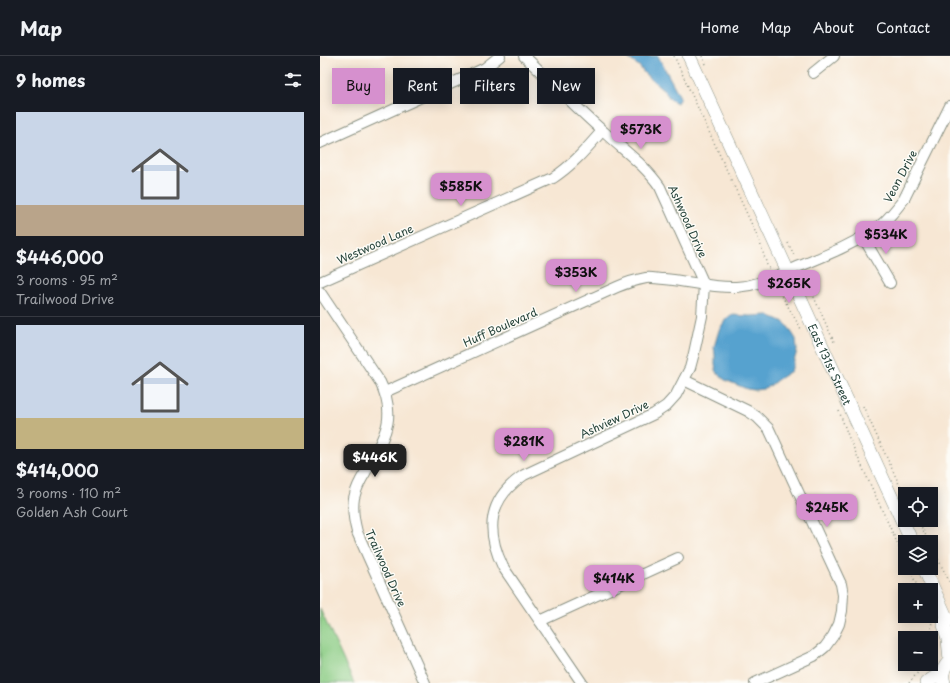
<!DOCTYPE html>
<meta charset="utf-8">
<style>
:root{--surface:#171b24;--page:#242831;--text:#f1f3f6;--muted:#9ea1a6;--line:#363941;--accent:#d690ce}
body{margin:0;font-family:"Playpen Sans",sans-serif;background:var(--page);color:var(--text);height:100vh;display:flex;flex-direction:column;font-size:15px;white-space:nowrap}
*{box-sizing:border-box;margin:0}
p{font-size:13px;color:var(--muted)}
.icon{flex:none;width:22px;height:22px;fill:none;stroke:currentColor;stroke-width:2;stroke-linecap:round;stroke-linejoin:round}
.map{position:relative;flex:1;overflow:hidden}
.details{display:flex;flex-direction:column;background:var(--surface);width:320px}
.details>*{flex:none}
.hud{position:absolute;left:12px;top:12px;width:380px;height:36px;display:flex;gap:8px}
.controls{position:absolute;left:578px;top:431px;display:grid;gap:8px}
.controls a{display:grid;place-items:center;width:40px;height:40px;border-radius:0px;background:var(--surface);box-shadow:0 2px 10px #0003;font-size:20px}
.price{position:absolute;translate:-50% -34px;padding:0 9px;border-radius:8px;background:var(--accent);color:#111;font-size:13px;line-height:26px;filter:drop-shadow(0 1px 2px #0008)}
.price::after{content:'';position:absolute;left:50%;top:24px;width:12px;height:9px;margin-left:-6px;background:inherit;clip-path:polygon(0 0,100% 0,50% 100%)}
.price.selected{background:#222;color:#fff}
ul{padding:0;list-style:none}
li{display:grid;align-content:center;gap:8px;height:212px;padding:0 16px}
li+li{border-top:1px solid var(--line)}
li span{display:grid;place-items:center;height:124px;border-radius:0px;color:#555}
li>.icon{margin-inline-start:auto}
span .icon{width:72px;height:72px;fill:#fffc;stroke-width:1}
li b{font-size:17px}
h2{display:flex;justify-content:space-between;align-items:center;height:48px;padding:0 16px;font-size:17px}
.chip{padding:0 14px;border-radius:0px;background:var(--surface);box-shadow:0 2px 10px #0003;font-size:14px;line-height:36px}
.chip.selected{background:var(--accent);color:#111}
header{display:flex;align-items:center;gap:24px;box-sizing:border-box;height:56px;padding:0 20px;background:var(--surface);border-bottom:1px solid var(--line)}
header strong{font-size:19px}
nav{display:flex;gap:22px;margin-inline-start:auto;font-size:14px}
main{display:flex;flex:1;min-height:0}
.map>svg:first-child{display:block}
.green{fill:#8bcc84;stroke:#55845c}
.water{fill:#56a2cf;stroke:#3a7082}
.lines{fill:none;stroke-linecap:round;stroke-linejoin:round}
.minor-casing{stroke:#8b9284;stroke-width:12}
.tertiary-casing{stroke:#8b9284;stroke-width:14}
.path{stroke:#8b9284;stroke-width:1.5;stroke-dasharray:1 3;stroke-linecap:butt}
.minor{stroke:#fff;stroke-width:10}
.tertiary{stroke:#fff;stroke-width:13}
.labels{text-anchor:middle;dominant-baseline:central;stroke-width:3;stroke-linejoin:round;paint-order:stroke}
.street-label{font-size:11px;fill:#1f3d34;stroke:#fdfcf7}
</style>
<header>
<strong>Map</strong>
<nav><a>Home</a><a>Map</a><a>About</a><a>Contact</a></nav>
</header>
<main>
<section class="details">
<h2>9 homes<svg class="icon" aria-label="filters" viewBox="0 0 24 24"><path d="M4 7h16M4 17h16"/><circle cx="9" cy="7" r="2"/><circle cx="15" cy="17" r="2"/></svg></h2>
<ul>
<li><span style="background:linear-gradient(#c9d6e8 75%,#b9a48a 0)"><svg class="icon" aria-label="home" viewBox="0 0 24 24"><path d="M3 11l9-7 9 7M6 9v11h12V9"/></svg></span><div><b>$446,000</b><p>3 rooms · 95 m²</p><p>Trailwood Drive</p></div></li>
<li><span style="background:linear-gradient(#c9d6e8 75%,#c2b280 0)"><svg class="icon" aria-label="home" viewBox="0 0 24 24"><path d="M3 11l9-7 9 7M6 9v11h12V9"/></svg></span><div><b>$414,000</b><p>3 rooms · 110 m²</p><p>Golden Ash Court</p></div></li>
</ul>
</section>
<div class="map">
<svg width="630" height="627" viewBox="0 0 630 627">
<rect width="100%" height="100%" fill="#fdfcf7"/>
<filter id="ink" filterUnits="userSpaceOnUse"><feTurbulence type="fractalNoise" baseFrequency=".025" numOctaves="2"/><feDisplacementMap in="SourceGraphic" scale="8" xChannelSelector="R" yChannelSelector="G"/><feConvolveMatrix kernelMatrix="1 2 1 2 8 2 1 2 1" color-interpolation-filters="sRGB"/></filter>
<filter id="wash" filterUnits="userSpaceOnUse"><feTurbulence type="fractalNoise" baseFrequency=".012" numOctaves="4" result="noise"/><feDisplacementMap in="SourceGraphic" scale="16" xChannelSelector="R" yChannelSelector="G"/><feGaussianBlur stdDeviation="0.9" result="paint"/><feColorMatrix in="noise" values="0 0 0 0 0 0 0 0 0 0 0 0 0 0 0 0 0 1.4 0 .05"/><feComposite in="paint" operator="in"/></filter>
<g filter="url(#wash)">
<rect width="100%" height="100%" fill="#f7e7d4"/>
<polygon class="green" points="0,553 34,627 0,627"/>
<g class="water">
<polygon points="305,0 338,0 360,41 357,47 350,43 344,34 325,18 319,10"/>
<polygon points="411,259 430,260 448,259 462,265 467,269 476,283 477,295 471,315 457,324 451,329 443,333 434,334 427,333 405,324 397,317 395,309 395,299 394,291 399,274 406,263"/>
</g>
</g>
<g filter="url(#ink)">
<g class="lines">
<g class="minor-casing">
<g id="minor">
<path d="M204,0C231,25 256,52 284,76C303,94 325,109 340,131L384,228L382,260L374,297L370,312L356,339L346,350L334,358L204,419C168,443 165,474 183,511L262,627"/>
<polyline points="493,17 514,0"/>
<polyline points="0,87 150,19 165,12 180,0"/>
<polyline points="543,181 570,227"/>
<path d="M0,226L233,122C253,109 267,92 282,75"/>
<path d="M0,236L60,326C79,364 62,383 45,417C40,425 36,433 34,442C32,454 34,465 37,476L105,627"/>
<polyline points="364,324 428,355 437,361 449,373 521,528 523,539 522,555 519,568 513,580 505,591 494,600 435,627"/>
<path d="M65,336L297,231C306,227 315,224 326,222C331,221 338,223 344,223C368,225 392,232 416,231C436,230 450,223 468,215C499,202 535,189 562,168C571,160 577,152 584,143L630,50"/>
<polyline points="220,565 358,502"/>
</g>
</g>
<g class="tertiary-casing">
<g id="tertiary">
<path id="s1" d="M369,0L592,486"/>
<polyline points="604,512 626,561 630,564"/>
<polyline points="626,561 624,569 628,583 630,605"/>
<polyline points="606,627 623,616"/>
<path d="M624,627C621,618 623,611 630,605"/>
</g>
</g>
<g class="path">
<polyline points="354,0 439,184 447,209 450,213"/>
<polyline points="382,0 387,10"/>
<polyline points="468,187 475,201"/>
<polyline points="484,219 515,288"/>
<polyline points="458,229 462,240 481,273"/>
<polyline points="543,350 585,441"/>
<polyline points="519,355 529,382 585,504"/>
<polyline points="598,464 609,486"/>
<polyline points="611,489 630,527"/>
<polyline points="589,512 599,534"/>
<polyline points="609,560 612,565 610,582"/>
<polyline points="611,601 618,600"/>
<polyline points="589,627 599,615 602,608"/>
</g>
<use href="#minor" class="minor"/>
<use href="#tertiary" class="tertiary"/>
</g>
</g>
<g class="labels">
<g class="street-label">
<text transform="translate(580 120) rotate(-62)">Veon Drive</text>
<text transform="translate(368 165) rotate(66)">Ashwood Drive</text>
<text transform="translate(55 188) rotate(-24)">Westwood Lane</text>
<text transform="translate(180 271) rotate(-24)">Huff Boulevard</text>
<text stroke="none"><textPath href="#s1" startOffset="339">East 131st Street</textPath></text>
<text transform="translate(294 363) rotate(-25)">Ashview Drive</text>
<text transform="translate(66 512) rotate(66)">Trailwood Drive</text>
</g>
</g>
</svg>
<div class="controls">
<a><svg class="icon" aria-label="locate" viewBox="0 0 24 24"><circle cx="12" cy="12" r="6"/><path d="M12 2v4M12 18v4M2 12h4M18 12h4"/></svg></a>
<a><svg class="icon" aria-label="layers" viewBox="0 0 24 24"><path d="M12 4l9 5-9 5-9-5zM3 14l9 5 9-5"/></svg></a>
<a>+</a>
<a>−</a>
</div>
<b class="price" style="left:321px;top:94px">$573K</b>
<b class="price" style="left:141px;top:151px">$585K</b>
<b class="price" style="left:566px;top:199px">$534K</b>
<b class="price" style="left:256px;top:237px">$353K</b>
<b class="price" style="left:469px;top:248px">$265K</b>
<b class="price" style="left:204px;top:406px">$281K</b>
<b class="price selected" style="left:55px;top:422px">$446K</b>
<b class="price" style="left:507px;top:472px">$245K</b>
<b class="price" style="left:294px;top:543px">$414K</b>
<div class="hud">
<a class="chip selected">Buy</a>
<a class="chip">Rent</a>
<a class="chip">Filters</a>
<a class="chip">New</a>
</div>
</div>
</main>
